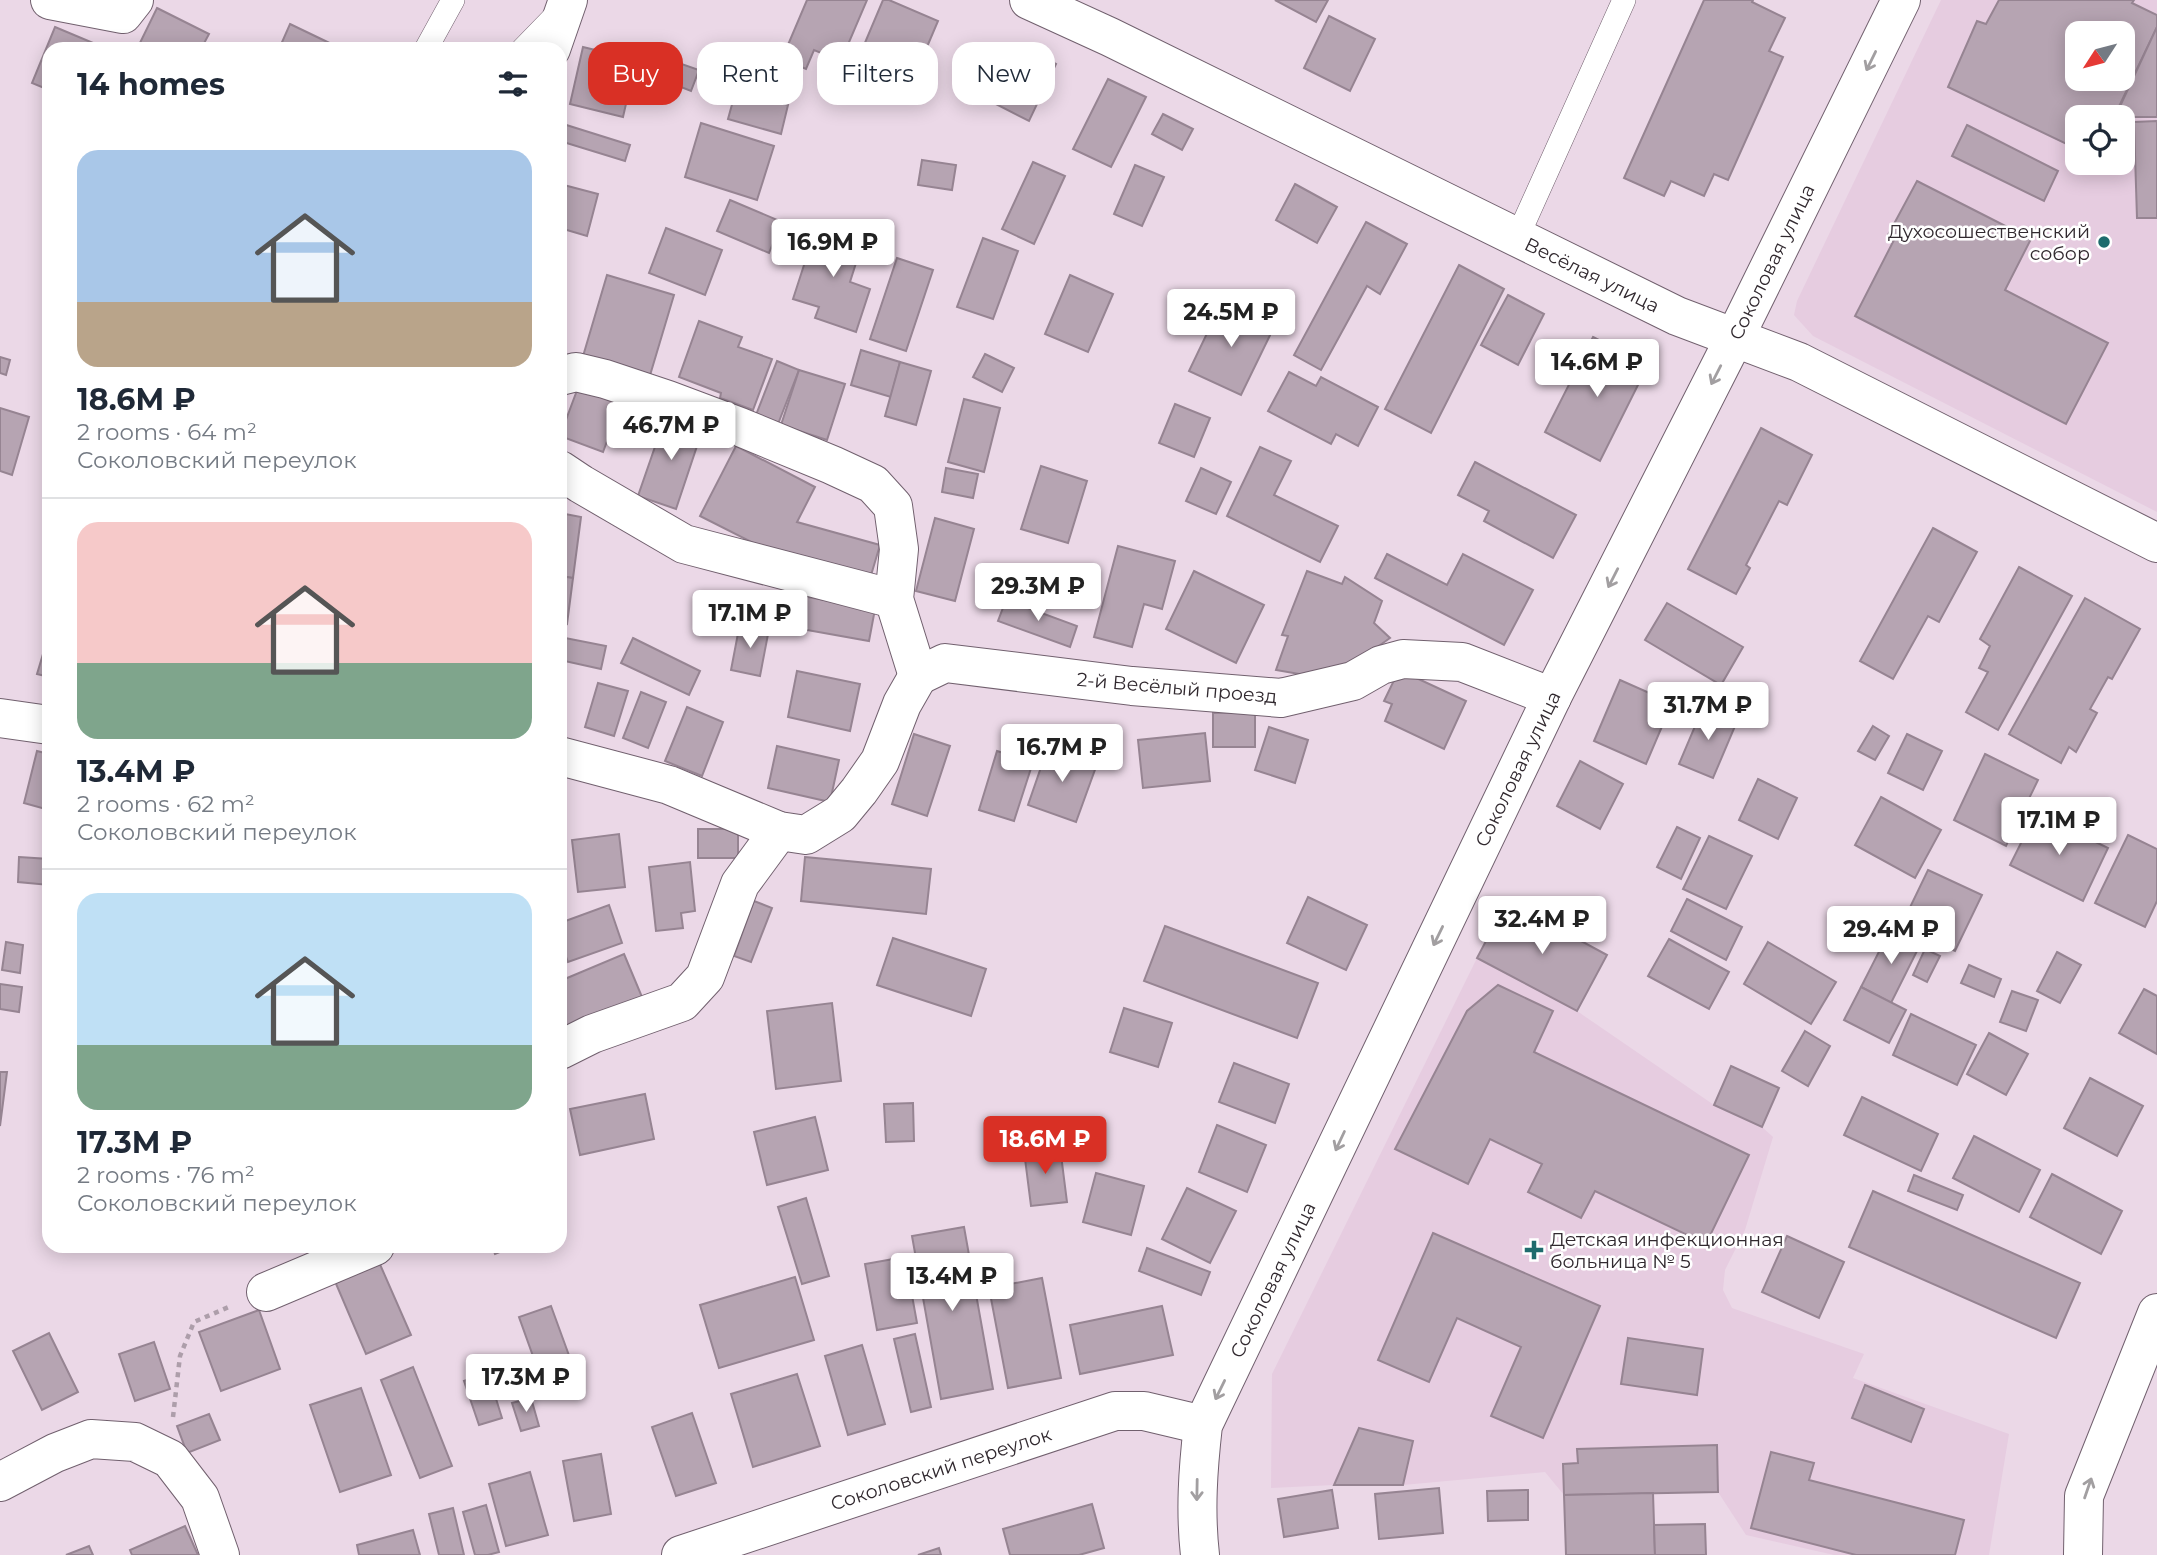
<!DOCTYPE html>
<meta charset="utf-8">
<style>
:root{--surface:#fff;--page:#f2f2f3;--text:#1f2937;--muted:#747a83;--line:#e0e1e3;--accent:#d93025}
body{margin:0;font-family:Montserrat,sans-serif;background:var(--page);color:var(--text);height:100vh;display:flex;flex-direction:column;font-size:26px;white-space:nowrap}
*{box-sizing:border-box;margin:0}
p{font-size:23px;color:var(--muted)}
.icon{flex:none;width:38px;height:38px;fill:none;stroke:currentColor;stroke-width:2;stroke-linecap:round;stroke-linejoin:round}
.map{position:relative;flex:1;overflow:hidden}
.drawer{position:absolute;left:42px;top:42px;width:525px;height:1211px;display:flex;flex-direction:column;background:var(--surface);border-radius:21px;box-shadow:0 4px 18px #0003}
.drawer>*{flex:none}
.hud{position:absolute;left:588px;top:42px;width:665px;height:63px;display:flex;gap:14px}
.needle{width:46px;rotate:234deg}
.fabs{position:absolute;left:2065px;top:21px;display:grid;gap:14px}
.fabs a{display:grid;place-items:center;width:70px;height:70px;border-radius:14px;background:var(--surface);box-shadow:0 4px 18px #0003;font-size:35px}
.price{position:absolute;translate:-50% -60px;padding:0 16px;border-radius:7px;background:#fff;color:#222;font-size:23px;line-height:46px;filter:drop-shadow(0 2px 4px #0008)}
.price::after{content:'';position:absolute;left:50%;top:42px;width:21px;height:16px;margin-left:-10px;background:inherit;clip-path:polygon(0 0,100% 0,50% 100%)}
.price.selected{background:var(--accent);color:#fff}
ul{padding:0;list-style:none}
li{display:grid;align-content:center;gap:14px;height:371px;padding:0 35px}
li+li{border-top:2px solid var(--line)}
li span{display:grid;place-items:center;height:217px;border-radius:21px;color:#555}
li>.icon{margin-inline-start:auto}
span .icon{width:126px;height:126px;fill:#fffc;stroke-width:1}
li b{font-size:30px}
h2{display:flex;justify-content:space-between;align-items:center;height:84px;padding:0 35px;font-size:30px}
.chip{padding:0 24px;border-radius:21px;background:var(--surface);box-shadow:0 4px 18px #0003;font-size:24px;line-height:63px}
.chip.selected{background:var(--accent);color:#fff}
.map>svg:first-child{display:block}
.built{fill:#e6cce0;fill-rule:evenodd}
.building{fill:#b6a4b2;stroke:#968492;stroke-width:2;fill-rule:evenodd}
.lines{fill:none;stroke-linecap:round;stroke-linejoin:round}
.lane-casing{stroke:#71606e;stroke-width:24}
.street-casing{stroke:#71606e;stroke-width:40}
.primary-casing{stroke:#71606e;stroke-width:40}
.path{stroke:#ad9eaa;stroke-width:4.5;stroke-dasharray:5 5;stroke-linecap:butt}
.lane{stroke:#fff;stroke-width:23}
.street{stroke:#fff;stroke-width:38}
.primary{stroke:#fff;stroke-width:38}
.oneway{stroke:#a29fa1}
.poi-dot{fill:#1e6b6d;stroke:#fff;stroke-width:2.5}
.labels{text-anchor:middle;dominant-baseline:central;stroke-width:5;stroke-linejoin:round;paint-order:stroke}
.poi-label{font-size:19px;fill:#31292f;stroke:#fff;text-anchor:end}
.street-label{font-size:19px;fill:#31292f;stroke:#fff}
</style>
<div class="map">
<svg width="2157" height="1555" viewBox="0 0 2157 1555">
<rect width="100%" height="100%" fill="#ebd8e7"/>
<g class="built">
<path d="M1941,0H2157V512L1813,336L1794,315L1797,301ZM2077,33H2123V79H2077ZM2077,117H2123V163H2077Z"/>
<polygon points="1477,958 1577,1011 1714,1105 1762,1127 1773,1137 1745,1230 1725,1270 1723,1290 1732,1308 1864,1354 1853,1378 2009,1434 1989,1555 1834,1555 1746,1535 1718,1492 1564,1495 1545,1472 1403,1485 1334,1485 1271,1488 1272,1374"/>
</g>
<g class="building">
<polygon points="807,0 867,0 841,61 814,50 806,69 782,59"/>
<polygon points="883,0 889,0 938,21 910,87 856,64"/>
<polygon points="1275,0 1328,0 1316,22"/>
<polygon points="1704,0 1753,0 1752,2 1785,18 1769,51 1783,57 1728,180 1714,174 1704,196 1671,181 1664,196 1624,178"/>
<path d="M1999,0H2134L2132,3L2157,15V27L2114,117H2077V149L1948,87L1977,21L1986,24ZM2077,33H2123V79H2077Z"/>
<polygon points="157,8 209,34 201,49 137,49"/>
<polygon points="1329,16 1375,39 1350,91 1304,68"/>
<polygon points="290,24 342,49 279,49"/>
<polygon points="55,27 98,45 96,49 49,49 49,90 32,83"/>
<polygon points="2157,27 2157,117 2115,117"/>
<polygon points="1020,45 1056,64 1029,121 992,102"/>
<polygon points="583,47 636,60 623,117 570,104"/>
<polygon points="670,60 699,70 691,91 663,80"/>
<polygon points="1108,79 1146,97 1111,167 1073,149"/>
<polygon points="736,90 788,105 781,134 728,119"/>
<polygon points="1163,114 1193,129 1182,150 1152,134"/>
<polygon points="2157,121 2157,218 2137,218 2134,122"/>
<polygon points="560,123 630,145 625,161 560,141"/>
<polygon points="701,123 774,146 757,200 685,177"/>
<polygon points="1967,125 2058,171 2044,201 1952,156"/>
<polygon points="922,160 956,165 952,190 918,185"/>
<polygon points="1033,162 1065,176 1034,244 1002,229"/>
<polygon points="1135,165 1164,177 1142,226 1114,214"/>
<polygon points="1917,181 2031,239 2005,290 2108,343 2066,424 1855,316 1895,238 1888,235"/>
<polygon points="560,184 598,194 587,236 560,228"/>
<polygon points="1295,184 1337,207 1317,243 1276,220"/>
<polygon points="730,200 782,222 769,253 717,231"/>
<polygon points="1366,222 1407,244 1380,294 1367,286 1321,370 1294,355"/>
<polygon points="817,225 863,241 850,282 870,289 856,332 815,318 819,307 793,299"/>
<polygon points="666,228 722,250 705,295 649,273"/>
<polygon points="983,238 1018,251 993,319 957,307"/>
<polygon points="897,258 933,270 906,351 870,339"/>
<polygon points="1459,265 1504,289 1431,433 1385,409"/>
<polygon points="607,275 674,295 648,382 581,363"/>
<polygon points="1070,275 1113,294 1088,352 1045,334"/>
<polygon points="1508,295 1544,314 1518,365 1481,345"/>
<polygon points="1222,302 1274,327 1241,395 1189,371"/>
<polygon points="699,321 742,337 738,347 772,359 753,410 720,398 721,393 679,377"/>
<polygon points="1593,337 1648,365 1600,461 1545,432"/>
<polygon points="861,350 900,362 891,397 851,385"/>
<polygon points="985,354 1014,368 1002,392 973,377"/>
<polygon points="0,357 10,360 6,375 0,373"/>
<polygon points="777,361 799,370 778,424 756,415"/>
<polygon points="900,362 931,371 916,425 885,416"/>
<polygon points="799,370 845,384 827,440 781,425"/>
<polygon points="1289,372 1316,386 1321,377 1378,407 1358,446 1336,434 1331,444 1268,411"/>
<polygon points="579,385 622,401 603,452 560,436"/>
<polygon points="964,399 1000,408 984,472 948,462"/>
<polygon points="1175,404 1210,418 1194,457 1159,443"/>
<polygon points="0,408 29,417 12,475 0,471"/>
<polygon points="666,415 703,428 676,509 638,496"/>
<polygon points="1761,428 1812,455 1787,505 1779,501 1746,565 1750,568 1736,594 1688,569"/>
<polygon points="736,446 815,487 797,522 880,545 869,582 779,556 700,516"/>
<polygon points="1260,447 1291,461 1274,495 1338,526 1320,562 1227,516"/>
<polygon points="1475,462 1576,515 1553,558 1484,521 1489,511 1458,495"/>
<polygon points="1041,466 1087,481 1068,543 1021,529"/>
<polygon points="946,468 978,474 973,498 942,492"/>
<polygon points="1201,468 1231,482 1216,514 1186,501"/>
<polygon points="560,513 581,517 573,578 560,576"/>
<polygon points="935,518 974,529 955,601 916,591"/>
<polygon points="1933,528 1977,552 1939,622 1928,616 1893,679 1860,661"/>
<polygon points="1118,546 1175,561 1162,609 1144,604 1132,647 1094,637"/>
<polygon points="1387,554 1447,585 1463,554 1533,590 1504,645 1375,578"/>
<polygon points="2019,567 2072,596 1998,730 1966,712 1988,672 1979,668 1990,646 1980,639"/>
<polygon points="1194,571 1264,605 1236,663 1166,629"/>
<polygon points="1307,571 1342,584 1345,577 1382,601 1374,623 1390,638 1352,665 1305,675 1276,670 1288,636 1282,635"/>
<polygon points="560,576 573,578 567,624 560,623"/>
<polygon points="785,593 875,609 869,641 779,625"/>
<polygon points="2085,598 2140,629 2112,679 2108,677 2090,709 2097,713 2076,752 2069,747 2061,763 2009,734"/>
<polygon points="1006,600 1077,626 1070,647 998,621"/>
<polygon points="1667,603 1743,647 1721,685 1645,640"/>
<polygon points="740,623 769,629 760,676 731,670"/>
<polygon points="49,634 49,677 37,674"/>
<polygon points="560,637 606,646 601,669 560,660"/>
<polygon points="633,638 700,671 689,695 621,663"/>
<polygon points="1399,670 1466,701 1444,749 1385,721 1392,704 1384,701"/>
<polygon points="797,671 860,684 850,731 788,717"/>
<polygon points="1620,680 1672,703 1646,764 1594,741"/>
<polygon points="598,683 628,691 614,736 585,727"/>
<polygon points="641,692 666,702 648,748 623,738"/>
<polygon points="1704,705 1738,719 1713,778 1679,764"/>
<polygon points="687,707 723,722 702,776 665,761"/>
<polygon points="1255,712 1255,747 1213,747 1213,713"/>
<polygon points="1013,726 1040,737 1032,755 1006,745"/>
<polygon points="1873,726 1889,736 1875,760 1858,751"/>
<polygon points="1269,727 1308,740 1295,783 1255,770"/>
<polygon points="1205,733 1210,781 1143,788 1138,740"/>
<polygon points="914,734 950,746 927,816 892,804"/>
<polygon points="1907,734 1942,751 1923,790 1888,773"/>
<polygon points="777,746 839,760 830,802 768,788"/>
<polygon points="1048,747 1097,764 1076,822 1028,805"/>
<polygon points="37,751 49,754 49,810 24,803"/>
<polygon points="997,751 1033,762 1014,821 979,810"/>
<polygon points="1985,754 2038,780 2006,846 1954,820"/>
<polygon points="1580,761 1623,784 1600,829 1557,806"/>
<polygon points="1758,779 1797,798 1778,839 1739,820"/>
<polygon points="1881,797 1941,830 1915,878 1855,845"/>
<polygon points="2036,813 2108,848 2083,901 2010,865"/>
<polygon points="1677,827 1700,838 1681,879 1657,867"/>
<rect x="698" y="829" width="40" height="29"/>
<polygon points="619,834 625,887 578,892 572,840"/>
<polygon points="2128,835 2157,849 2157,901 2145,927 2095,903"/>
<polygon points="1709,836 1752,856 1726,909 1683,889"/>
<polygon points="19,857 49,859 49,885 18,882"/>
<polygon points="805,857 931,869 926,914 801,901"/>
<polygon points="690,862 695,911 681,913 683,928 656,931 649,867"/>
<polygon points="1928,870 1982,895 1955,951 1901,926"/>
<polygon points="1308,897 1367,925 1346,970 1287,943"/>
<polygon points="1687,899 1742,927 1726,960 1671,931"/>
<polygon points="754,901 772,908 751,962 734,956"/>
<polygon points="1507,901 1607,955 1577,1011 1477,958"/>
<polygon points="609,905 622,943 568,962 560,941 560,923"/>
<polygon points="1165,926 1318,983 1297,1038 1144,981"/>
<polygon points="1890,930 1920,945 1891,1003 1861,987"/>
<polygon points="893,938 986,969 971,1016 877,985"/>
<polygon points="1669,939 1729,972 1709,1009 1648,976"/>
<polygon points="6,942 23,945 20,973 2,970"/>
<polygon points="1768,942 1836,982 1811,1024 1744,984"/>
<polygon points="1925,949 1940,956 1927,982 1913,975"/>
<polygon points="2057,952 2081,965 2060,1003 2037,991"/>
<polygon points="624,954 642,997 560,1031 560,981"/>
<polygon points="1969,965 2001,979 1994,997 1961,983"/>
<polygon points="0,984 22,987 19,1012 0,1009"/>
<polygon points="1498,985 1553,1011 1534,1052 1749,1155 1706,1244 1595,1191 1581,1218 1528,1192 1542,1164 1490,1139 1468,1184 1395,1149 1467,1011"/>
<polygon points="1861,987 1906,1010 1889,1043 1844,1020"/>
<polygon points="2144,989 2157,996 2157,1054 2119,1033"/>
<polygon points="2012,991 2038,1000 2026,1031 2000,1022"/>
<polygon points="832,1003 841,1081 776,1089 767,1011"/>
<polygon points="1124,1008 1172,1023 1158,1067 1110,1052"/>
<polygon points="1911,1014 1976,1045 1957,1085 1893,1055"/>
<polygon points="1805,1031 1830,1046 1808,1086 1782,1071"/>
<polygon points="1989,1033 2028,1054 2006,1095 1967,1074"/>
<polygon points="1234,1063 1289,1084 1275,1123 1219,1102"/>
<polygon points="1731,1066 1779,1088 1762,1127 1714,1105"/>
<polygon points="0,1072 7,1072 0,1126"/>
<polygon points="2090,1078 2143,1106 2117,1156 2064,1128"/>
<polygon points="645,1094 654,1139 580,1155 570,1109"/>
<polygon points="1862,1097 1938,1134 1921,1171 1844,1135"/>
<polygon points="913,1103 914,1141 886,1142 884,1104"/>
<polygon points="815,1117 828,1170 767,1185 754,1132"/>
<polygon points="1217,1125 1266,1145 1247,1192 1199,1172"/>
<polygon points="1974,1136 2040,1170 2019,1212 1953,1178"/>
<polygon points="1060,1147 1067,1202 1031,1206 1024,1151"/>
<polygon points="1096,1173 1144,1186 1131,1235 1083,1222"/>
<polygon points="2052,1174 2122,1211 2101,1254 2030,1217"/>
<polygon points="1914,1175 1963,1195 1957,1210 1908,1191"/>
<polygon points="1187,1188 1236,1211 1210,1263 1162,1239"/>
<polygon points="1873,1191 2080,1283 2056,1338 1849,1247"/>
<polygon points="806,1198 829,1276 802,1284 778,1207"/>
<polygon points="964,1227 993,1389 941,1399 912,1236"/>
<polygon points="1433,1233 1600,1306 1543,1438 1491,1416 1521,1347 1457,1318 1429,1382 1378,1360"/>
<polygon points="1787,1236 1844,1262 1819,1318 1762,1292"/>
<polygon points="492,1246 515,1246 495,1254"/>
<polygon points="1147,1248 1210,1272 1201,1295 1139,1271"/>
<polygon points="375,1253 411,1335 366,1354 331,1272"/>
<polygon points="905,1257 917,1323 877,1330 865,1264"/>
<polygon points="795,1277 814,1340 719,1368 700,1305"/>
<polygon points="1042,1278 1061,1378 1008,1388 989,1288"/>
<polygon points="551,1306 575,1372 543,1384 519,1317"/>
<polygon points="1162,1306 1173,1355 1080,1374 1070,1325"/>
<polygon points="259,1310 280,1369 221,1391 199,1332"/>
<polygon points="49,1333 78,1392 42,1410 13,1351"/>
<polygon points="915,1334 931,1407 911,1412 894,1339"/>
<polygon points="1628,1338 1703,1349 1697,1395 1621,1384"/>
<polygon points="154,1342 170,1389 135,1401 119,1354"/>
<polygon points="862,1345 885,1424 848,1435 825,1356"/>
<polygon points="413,1367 452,1466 420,1478 381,1380"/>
<polygon points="488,1373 502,1418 479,1425 464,1381"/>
<polygon points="797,1374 820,1446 753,1467 731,1394"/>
<polygon points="1865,1385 1924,1409 1911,1442 1852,1418"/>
<polygon points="361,1388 391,1475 340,1492 310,1405"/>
<polygon points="531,1398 539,1426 521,1431 512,1403"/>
<polygon points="692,1413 716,1483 676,1496 652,1427"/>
<polygon points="209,1414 220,1440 187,1453 177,1426"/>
<polygon points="1359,1428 1413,1441 1403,1485 1334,1485"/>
<polygon points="1717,1445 1718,1492 1564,1495 1563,1464 1578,1463 1577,1449"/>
<polygon points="1771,1452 1814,1463 1809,1480 1964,1520 1955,1555 1856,1555 1751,1528"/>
<polygon points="601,1454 611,1514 574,1521 563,1461"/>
<polygon points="530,1472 548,1535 506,1546 489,1484"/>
<polygon points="1439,1488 1443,1533 1379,1539 1375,1494"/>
<polygon points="1332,1490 1338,1528 1284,1537 1278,1499"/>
<polygon points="1528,1490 1528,1520 1488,1521 1487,1491"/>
<polygon points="1653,1493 1655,1555 1566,1555 1564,1495"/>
<polygon points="1092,1504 1104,1548 1079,1555 1010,1555 1003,1529"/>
<polygon points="486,1505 499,1552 488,1555 475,1555 463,1512"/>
<polygon points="453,1508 464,1555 439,1555 429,1514"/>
<polygon points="1705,1524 1706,1555 1655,1555 1654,1525"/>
<polygon points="185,1526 198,1555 132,1555 130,1550"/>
<polygon points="413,1530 420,1555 359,1555 357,1545"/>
<polygon points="89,1546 93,1555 66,1555"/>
<polygon points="939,1548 941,1555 918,1555"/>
</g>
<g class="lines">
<g class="lane-casing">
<g id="lane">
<polyline points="426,49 453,0"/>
<polyline points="523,49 557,14"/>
<polyline points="1517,238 1624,0"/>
</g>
</g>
<g class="street-casing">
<g id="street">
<polyline points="50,0 123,14 134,0"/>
<polyline points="1029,0 1110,37 1677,316 1799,362 2157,543"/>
<polyline points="551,49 568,0"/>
<polyline points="560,376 576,372 605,379 668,400 740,427 832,465 873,484 893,506 899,549 894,599 918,676"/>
<polyline points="560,470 581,484 684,544 894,599"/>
<polyline points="918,676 945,663 1132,686 1281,698 1353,681 1381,665 1403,659 1462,662 1552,697"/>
<polyline points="0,718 49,725"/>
<polyline points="560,756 669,785 779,831 806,835 840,814 859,791 880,761 902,704 918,676"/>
<polyline points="560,1050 592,1034 682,1002 705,977 740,884 779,831"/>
<polyline points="266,1292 375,1246"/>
<polyline points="0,1482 55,1453 91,1439 135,1442 170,1459 200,1498 220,1555"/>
<polyline points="681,1555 1115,1411 1144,1411 1203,1425"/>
</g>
</g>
<g class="primary-casing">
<g id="primary">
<path d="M1200,1555C1195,1511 1198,1469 1203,1425L1552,697L1735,337L1901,0"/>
<polyline points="2083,1555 2084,1496 2157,1313"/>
</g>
</g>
<polyline class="path" points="173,1417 180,1356 194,1322 231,1306"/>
<use href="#lane" class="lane"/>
<use href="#street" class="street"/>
<use href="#primary" class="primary"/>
</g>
<defs><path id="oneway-shaft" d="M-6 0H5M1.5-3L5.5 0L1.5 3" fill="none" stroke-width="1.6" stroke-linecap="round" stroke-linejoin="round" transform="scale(1.75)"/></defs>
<g class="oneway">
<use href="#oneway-shaft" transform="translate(1871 61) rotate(116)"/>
<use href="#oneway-shaft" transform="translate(1716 375) rotate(117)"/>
<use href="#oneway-shaft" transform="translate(1613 578) rotate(117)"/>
<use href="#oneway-shaft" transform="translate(1438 936) rotate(116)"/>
<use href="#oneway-shaft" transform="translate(1340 1141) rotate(115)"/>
<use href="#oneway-shaft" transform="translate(1220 1390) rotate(116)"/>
<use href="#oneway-shaft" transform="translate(2088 1488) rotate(-71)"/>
<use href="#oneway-shaft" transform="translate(1197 1490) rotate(91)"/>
</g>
<g class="poi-dot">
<circle cx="2104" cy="242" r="7"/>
<path d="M1530.5 1239.5h7v7h7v7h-7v7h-7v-7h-7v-7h7z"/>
</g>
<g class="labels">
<g class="poi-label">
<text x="2090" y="231">Духосошественский<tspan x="2090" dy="22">собор</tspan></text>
<text x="1550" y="1239" text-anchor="start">Детская инфекционная<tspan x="1550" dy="22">больница № 5</tspan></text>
</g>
<g class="street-label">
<text transform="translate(1772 262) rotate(-64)">Соколовая улица</text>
<text transform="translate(1592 275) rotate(26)">Весёлая улица</text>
<text transform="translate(1177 688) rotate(5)">2-й Весёлый проезд</text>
<text transform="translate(1518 769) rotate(-64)">Соколовая улица</text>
<text transform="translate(1273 1280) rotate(-64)">Соколовая улица</text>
<text transform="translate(941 1469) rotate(-18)">Соколовский переулок</text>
</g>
</g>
</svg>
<div class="fabs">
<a><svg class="needle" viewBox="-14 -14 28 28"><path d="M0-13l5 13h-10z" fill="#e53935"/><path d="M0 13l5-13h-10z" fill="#747a83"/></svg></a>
<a><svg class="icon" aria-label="locate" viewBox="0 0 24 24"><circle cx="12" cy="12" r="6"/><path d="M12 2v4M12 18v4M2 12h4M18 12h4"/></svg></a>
</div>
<b class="price" style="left:833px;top:279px">16.9M ₽</b>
<b class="price" style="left:1231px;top:349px">24.5M ₽</b>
<b class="price" style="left:1597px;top:399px">14.6M ₽</b>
<b class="price" style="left:671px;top:462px">46.7M ₽</b>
<b class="price" style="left:1038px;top:623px">29.3M ₽</b>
<b class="price" style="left:750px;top:650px">17.1M ₽</b>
<b class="price" style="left:1708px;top:742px">31.7M ₽</b>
<b class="price" style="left:1062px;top:784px">16.7M ₽</b>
<b class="price" style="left:2059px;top:857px">17.1M ₽</b>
<b class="price" style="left:1542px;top:956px">32.4M ₽</b>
<b class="price" style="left:1891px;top:966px">29.4M ₽</b>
<b class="price selected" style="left:1045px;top:1176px">18.6M ₽</b>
<b class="price" style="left:952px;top:1313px">13.4M ₽</b>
<b class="price" style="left:526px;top:1414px">17.3M ₽</b>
<div class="hud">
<a class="chip selected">Buy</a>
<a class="chip">Rent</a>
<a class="chip">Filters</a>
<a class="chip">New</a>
</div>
<section class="drawer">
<h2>14 homes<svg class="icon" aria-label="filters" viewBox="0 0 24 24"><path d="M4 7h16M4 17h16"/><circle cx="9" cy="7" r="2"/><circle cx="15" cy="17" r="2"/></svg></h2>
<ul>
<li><span style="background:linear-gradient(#a9c7e8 70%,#b9a48a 0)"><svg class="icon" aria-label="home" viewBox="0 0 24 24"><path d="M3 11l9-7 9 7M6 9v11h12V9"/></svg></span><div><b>18.6M ₽</b><p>2 rooms · 64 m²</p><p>Соколовский переулок</p></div></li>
<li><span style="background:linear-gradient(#f6c9c9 65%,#7fa58c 0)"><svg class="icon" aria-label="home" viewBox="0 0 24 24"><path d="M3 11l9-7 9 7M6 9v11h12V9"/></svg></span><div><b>13.4M ₽</b><p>2 rooms · 62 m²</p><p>Соколовский переулок</p></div></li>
<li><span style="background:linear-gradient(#bfe0f5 70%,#7fa58c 0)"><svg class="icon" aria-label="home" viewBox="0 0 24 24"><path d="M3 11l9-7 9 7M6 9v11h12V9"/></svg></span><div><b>17.3M ₽</b><p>2 rooms · 76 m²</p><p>Соколовский переулок</p></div></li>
</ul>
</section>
</div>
